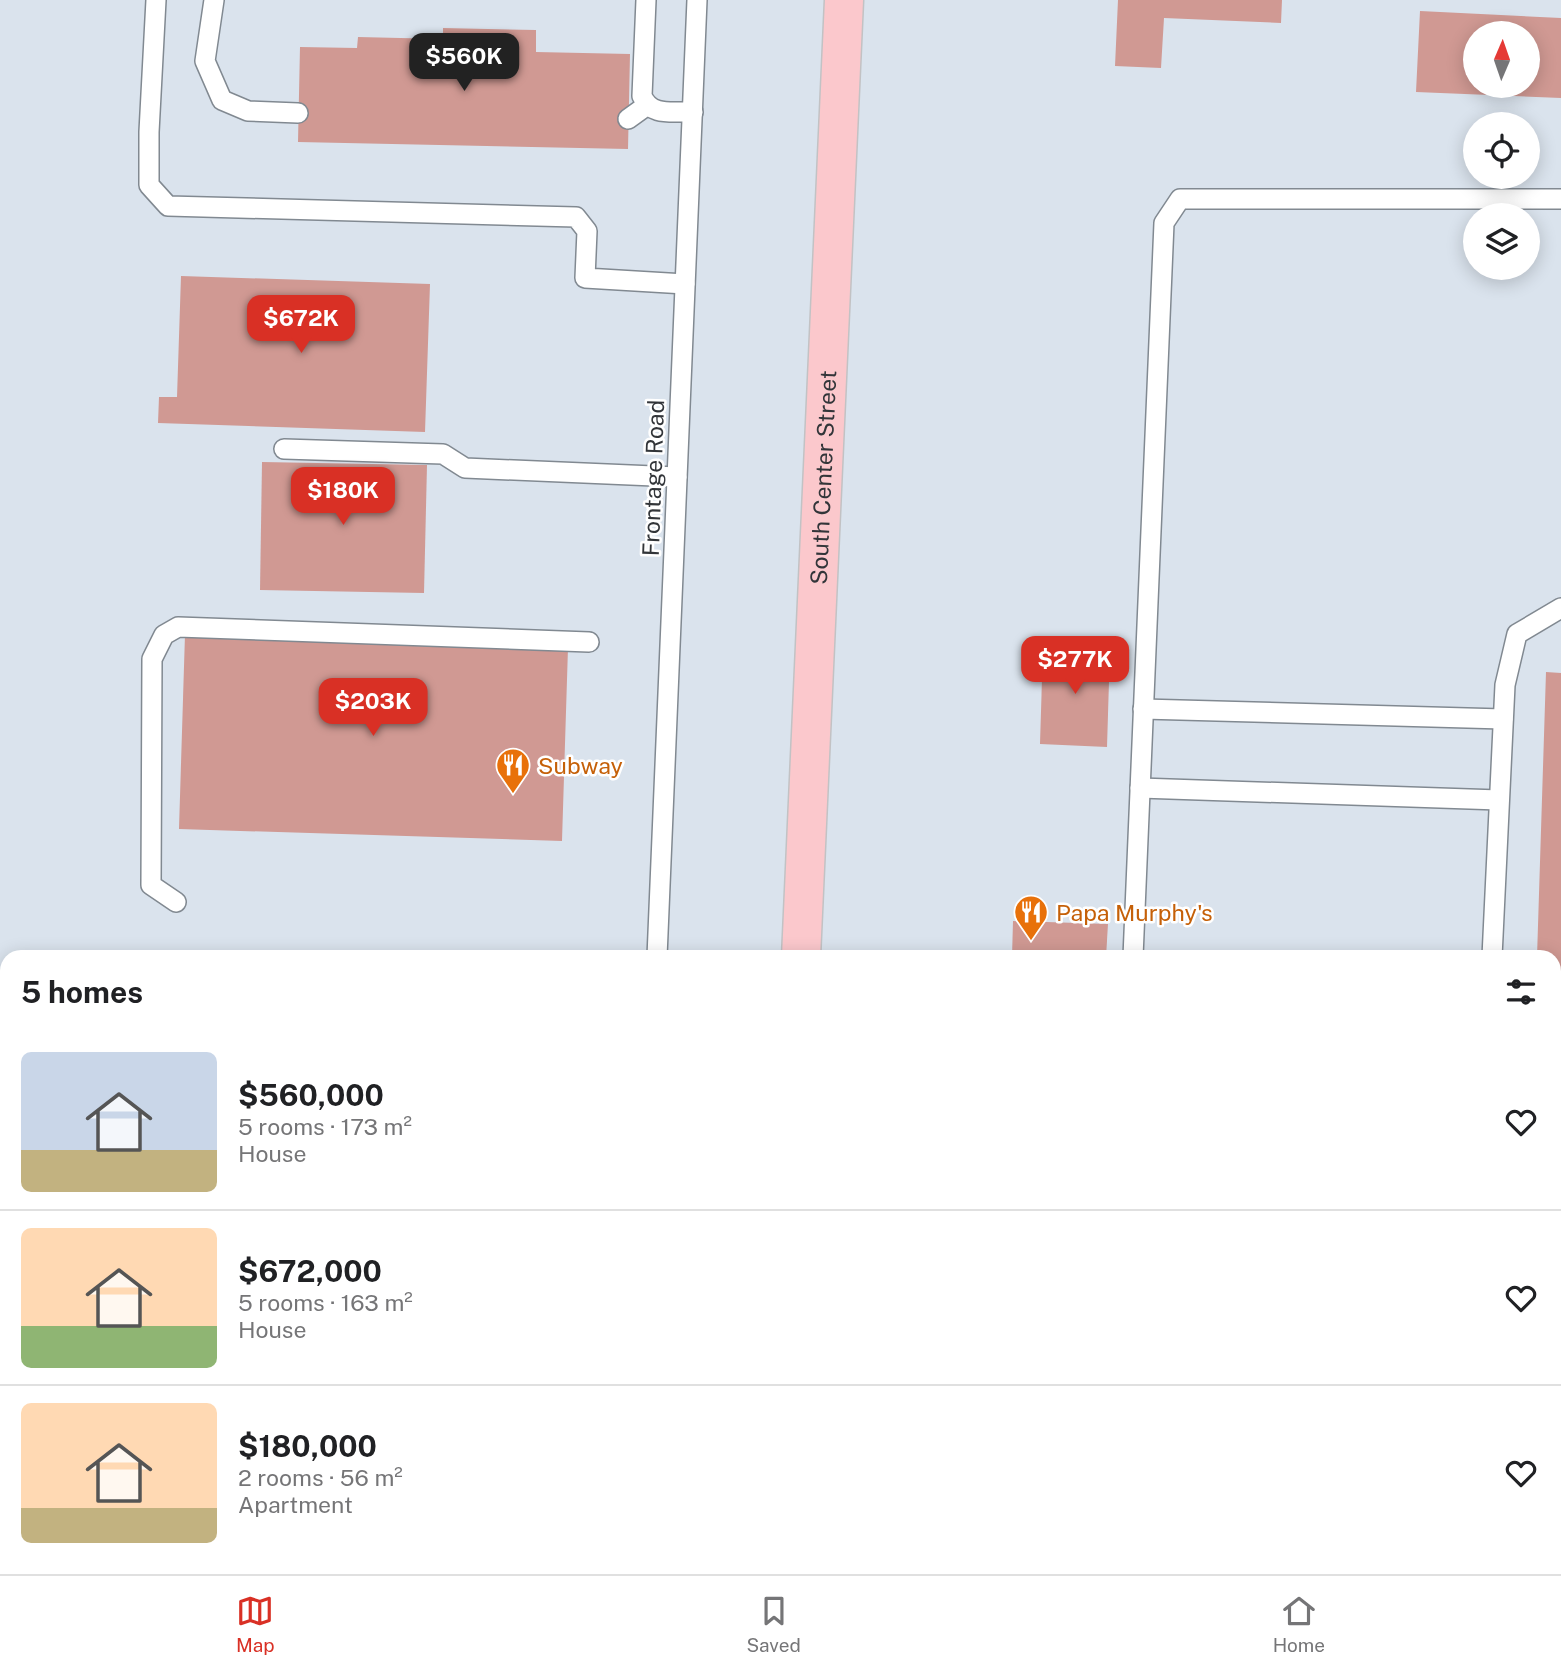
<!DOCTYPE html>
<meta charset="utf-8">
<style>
:root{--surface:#fff;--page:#f2f2f2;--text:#202124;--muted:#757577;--line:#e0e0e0;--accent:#d93025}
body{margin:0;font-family:"Public Sans",sans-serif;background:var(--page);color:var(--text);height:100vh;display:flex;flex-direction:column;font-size:26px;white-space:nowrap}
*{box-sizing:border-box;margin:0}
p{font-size:23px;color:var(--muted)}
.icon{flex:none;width:38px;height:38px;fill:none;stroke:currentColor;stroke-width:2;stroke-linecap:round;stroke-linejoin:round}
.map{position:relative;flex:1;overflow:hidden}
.details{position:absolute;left:0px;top:950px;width:1561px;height:625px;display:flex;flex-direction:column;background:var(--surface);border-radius:21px 21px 0 0;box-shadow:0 4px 18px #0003}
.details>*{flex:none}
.needle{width:46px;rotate:2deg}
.tools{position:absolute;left:1463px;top:21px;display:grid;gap:14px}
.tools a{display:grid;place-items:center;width:77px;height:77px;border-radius:50%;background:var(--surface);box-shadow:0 4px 18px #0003;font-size:35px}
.price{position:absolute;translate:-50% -60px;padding:0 16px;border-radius:14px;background:var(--accent);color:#fff;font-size:23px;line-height:46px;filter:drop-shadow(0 2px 4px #0008)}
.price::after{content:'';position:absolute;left:50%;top:42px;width:21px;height:16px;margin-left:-10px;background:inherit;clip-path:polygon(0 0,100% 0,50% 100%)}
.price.on{background:#222;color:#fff}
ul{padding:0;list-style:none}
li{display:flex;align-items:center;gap:21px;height:175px;padding:0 21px}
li+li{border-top:2px solid var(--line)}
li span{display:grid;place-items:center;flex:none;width:196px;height:140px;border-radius:10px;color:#555}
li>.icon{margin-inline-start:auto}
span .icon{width:84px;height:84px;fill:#fffc;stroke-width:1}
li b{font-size:30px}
h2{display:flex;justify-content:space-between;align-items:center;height:84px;padding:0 21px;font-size:30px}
.dock{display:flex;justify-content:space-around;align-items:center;height:98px;border-top:2px solid var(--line);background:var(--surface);font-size:19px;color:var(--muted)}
.dock a{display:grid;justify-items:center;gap:4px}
.dock .on{color:var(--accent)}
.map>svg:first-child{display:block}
.building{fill:#d09993;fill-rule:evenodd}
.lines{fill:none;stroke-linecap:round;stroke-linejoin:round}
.lane-casing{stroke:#818991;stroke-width:22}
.street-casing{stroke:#818991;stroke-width:41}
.primary-casing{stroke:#c2c2c4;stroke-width:41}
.lane{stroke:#fff;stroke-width:19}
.street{stroke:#fff;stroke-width:38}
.primary{stroke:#fbc8cc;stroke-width:38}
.labels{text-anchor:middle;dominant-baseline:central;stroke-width:5;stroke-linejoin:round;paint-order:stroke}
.street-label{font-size:23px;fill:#323539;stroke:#fff}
.food-label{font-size:23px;fill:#c56008;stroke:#fff;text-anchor:start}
</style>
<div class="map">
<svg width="1561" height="1574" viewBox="0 0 1561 1574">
<rect width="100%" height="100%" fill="#dae3ed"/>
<g class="building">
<polygon points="1118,0 1282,0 1281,23 1164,18 1161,68 1115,66"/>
<path d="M1420,11L1561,18V98L1416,92ZM1475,33H1528V86H1475Z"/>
<polygon points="443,28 536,30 536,52 630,54 628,149 298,142 300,47 357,48 358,37 443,39"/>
<polygon points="181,276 430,284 425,432 158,423 159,397 177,397"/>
<polygon points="262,462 427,465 424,593 260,590"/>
<polygon points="185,634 568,647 562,841 179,829"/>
<polygon points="1043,646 1110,648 1107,747 1040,744"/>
<polygon points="1546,672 1561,673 1561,1301 1554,1300 1554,957 1537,957"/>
<polygon points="1013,921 1108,924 1106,957 1012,957"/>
<polygon points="0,1259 7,1259 5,1574 0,1574"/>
<polygon points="1554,1559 1561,1559 1561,1574 1525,1574 1525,1568 1554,1568"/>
</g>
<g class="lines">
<g class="lane-casing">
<g id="lane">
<polyline points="156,0 149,132 149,185 168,206 576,217 587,231 585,278 685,284"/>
<polyline points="214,0 205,61 222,100 248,111 298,113"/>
<path d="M646,0L642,96C651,117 672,111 693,112"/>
<polyline points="628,119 646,106"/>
<polyline points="284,449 443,454 465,468 677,477"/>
<polyline points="1143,709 1503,719"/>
<polyline points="1140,788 1499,800"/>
<polyline points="176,902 151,885 152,659 164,635 178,627 589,642"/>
<polyline points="657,957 697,0"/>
<polyline points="1133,957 1164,223 1180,199 1561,199"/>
<polyline points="1492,957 1505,685 1517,634 1561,608"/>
<polyline points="71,1574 71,1568"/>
<polyline points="185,1574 186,1568"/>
<polyline points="263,1574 264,1568"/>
<polyline points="631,1574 631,1568"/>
<polyline points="916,1574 916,1568"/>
<polyline points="1103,1574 1103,1568"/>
<polyline points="1464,1574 1464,1568"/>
</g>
</g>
<g class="street-casing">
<polyline id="street" points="0,1114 7,1114"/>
</g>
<g class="primary-casing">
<g id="primary">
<path id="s1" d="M801,957L844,0"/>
<polyline points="775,1574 775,1568"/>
</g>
</g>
<use href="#lane" class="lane"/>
<use href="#street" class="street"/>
<use href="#primary" class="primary"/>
</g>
<defs>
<g id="restaurant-pin" transform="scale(1.75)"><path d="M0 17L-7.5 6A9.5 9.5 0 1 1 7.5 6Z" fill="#e8710a" stroke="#fff"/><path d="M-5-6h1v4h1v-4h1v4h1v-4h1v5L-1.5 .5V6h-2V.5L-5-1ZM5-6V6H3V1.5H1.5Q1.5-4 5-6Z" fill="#fff"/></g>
</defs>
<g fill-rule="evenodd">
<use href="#restaurant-pin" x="513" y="765"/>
<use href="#restaurant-pin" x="1031" y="912"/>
</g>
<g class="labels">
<g class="street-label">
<text transform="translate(653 478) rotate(-88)">Frontage Road</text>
<text stroke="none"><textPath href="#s1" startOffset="480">South Center Street</textPath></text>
</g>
<g class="food-label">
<text x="538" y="765">Subway</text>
<text x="1056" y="912">Papa Murphy's</text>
</g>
</g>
</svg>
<div class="tools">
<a><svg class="needle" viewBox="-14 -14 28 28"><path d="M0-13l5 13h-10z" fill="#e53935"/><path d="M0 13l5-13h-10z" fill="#757577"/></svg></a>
<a><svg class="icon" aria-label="locate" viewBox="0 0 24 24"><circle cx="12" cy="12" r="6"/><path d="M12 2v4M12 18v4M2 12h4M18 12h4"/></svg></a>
<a><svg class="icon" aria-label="layers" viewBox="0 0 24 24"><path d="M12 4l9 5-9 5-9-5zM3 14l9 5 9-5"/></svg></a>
</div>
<b class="price on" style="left:464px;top:93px">$560K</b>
<b class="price" style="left:301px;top:355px">$672K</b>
<b class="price" style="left:343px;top:527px">$180K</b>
<b class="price" style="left:1075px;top:696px">$277K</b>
<b class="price" style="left:373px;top:738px">$203K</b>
<section class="details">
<h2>5 homes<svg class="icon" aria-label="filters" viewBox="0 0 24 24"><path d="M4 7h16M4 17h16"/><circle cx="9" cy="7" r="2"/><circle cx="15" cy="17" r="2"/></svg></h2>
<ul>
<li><span style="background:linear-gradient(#c9d6e8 70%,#c2b280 0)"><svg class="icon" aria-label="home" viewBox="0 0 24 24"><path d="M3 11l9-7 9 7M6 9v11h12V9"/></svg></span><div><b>$560,000</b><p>5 rooms · 173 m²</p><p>House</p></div><svg class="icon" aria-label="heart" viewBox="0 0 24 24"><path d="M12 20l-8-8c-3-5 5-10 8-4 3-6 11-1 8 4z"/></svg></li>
<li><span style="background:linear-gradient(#ffd9b3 70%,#8fb573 0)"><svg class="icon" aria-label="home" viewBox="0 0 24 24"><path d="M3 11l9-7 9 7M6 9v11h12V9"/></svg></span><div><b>$672,000</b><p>5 rooms · 163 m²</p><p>House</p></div><svg class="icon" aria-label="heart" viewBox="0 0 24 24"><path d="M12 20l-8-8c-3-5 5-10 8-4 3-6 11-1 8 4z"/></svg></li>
<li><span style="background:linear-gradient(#ffd9b3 75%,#c2b280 0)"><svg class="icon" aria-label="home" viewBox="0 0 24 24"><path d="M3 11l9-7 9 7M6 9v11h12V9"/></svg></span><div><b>$180,000</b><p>2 rooms · 56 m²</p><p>Apartment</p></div><svg class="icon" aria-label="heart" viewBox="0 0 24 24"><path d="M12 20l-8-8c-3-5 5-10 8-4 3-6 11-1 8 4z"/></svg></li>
</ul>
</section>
</div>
<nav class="dock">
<a class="on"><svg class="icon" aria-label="map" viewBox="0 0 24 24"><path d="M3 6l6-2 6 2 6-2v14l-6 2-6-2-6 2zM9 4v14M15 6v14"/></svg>Map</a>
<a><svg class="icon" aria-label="saved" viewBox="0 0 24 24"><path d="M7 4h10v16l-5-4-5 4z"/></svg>Saved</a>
<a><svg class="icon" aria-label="home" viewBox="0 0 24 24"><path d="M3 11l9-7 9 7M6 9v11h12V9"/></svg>Home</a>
</nav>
